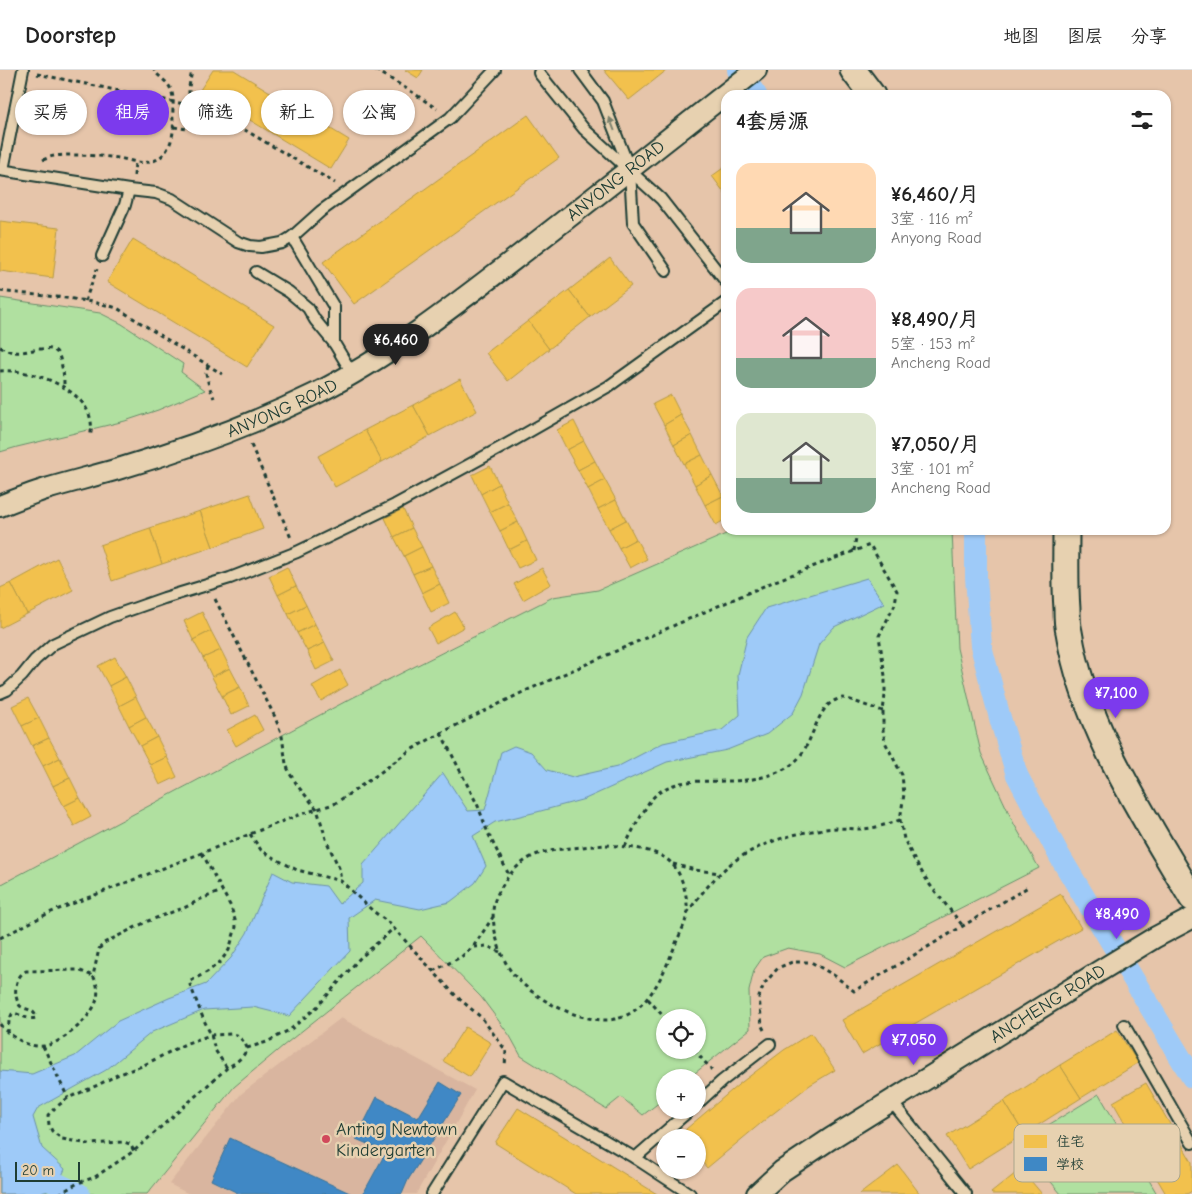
<!DOCTYPE html>
<html lang="zh">
<meta charset="utf-8">
<style>
:root{--surface:#fff;--page:#f6f6f6;--text:#222;--muted:#767676;--line:#e0e0e0;--accent:#7c3aed}
body{margin:0;font-family:"Comic Neue","LXGW WenKai TC",sans-serif;background:var(--page);color:var(--text);height:100vh;display:flex;flex-direction:column;font-size:19px;white-space:nowrap}
*{box-sizing:border-box;margin:0}
p{font-size:16px;color:var(--muted)}
.icon{flex:none;width:28px;height:28px;fill:none;stroke:currentColor;stroke-width:2;stroke-linecap:round;stroke-linejoin:round}
.map{position:relative;flex:1;overflow:hidden}
.drawer{position:absolute;left:721px;top:20px;width:450px;height:445px;display:flex;flex-direction:column;background:var(--surface);border-radius:15px;box-shadow:0 1px 4px #0004}
.drawer>*{flex:none}
.top-card{position:absolute;left:15px;top:20px;width:475px;height:45px;display:flex;gap:10px}
.controls{position:absolute;left:656px;top:939px;display:grid;gap:10px}
.controls a{display:grid;place-items:center;width:50px;height:50px;border-radius:50%;background:var(--surface);box-shadow:0 1px 4px #0004;font-size:25px}
.scale{position:absolute;left:15px;bottom:12px;width:65px;box-sizing:border-box;padding-left:5px;border:2px solid #1f3d34;border-top:0;font-size:14px;line-height:18px;white-space:nowrap;color:#1f3d34;-webkit-text-stroke:4px #e7d1b0;paint-order:stroke}
.price{position:absolute;translate:-50% -42px;padding:0 11px;border-radius:18px;background:var(--accent);color:#fff;font-size:16px;line-height:32px;filter:drop-shadow(0 1px 2px #0008)}
.price::after{content:'';position:absolute;left:50%;top:30px;width:15px;height:11px;margin-left:-8px;background:inherit;clip-path:polygon(0 0,100% 0,50% 100%)}
.price.on{background:#222;color:#fff}
ul{padding:0;list-style:none}
li{display:flex;align-items:center;gap:15px;height:125px;padding:0 15px}
li span{display:grid;place-items:center;flex:none;width:140px;height:100px;border-radius:15px;color:#555}
li>.icon{margin-inline-start:auto}
span .icon{width:60px;height:60px;fill:#fffc;stroke-width:1}
li b{font-size:21px}
h2{display:flex;justify-content:space-between;align-items:center;height:60px;padding:0 15px;font-size:21px}
.pill{padding:0 18px;border-radius:22px;background:var(--surface);box-shadow:0 1px 4px #0004;font-size:18px;line-height:45px}
.pill.on{background:var(--accent);color:#fff}
header{display:flex;align-items:center;gap:30px;box-sizing:border-box;height:70px;padding:0 25px;background:var(--surface);border-bottom:1px solid var(--line)}
header strong{font-size:24px}
nav{display:flex;gap:28px;margin-inline-start:auto;font-size:18px}
.map>svg:first-child{display:block}
.built{fill:#d9b59f}
.green{fill:#b0e0a0;stroke:#688e6a;fill-rule:evenodd}
.water{fill:#9ecaf8;stroke:#6b92aa}
.homes{fill:#f2c14e;stroke:#b39946}
.schools{fill:#3f88c5;stroke:#35729a}
.lines{fill:none;stroke-linecap:round;stroke-linejoin:round}
.canal{stroke:#9ecaf8;stroke-width:22}
.service-casing{stroke:#1f3d34;stroke-width:14}
.minor-casing{stroke:#1f3d34;stroke-width:24}
.tertiary-casing{stroke:#1f3d34;stroke-width:29}
.path{stroke:#1f3d34;stroke-width:3;stroke-dasharray:4 4;stroke-linecap:butt}
.service{stroke:#e7d1b0;stroke-width:10}
.minor{stroke:#e7d1b0;stroke-width:20}
.tertiary{stroke:#e7d1b0;stroke-width:25}
.oneway{fill:#79806c}
.poi-dot{fill:#d1495b;stroke:#e7d1b0;stroke-width:2}
.labels{text-anchor:middle;dominant-baseline:central;stroke-width:5;stroke-linejoin:round;paint-order:stroke}
.street-label{font-size:18px;fill:#1f3d34;stroke:#e7d1b0}
.poi-label{font-size:18px;fill:#1f3d34;stroke:#e7d1b0;text-anchor:start}
.key{fill:#e7d1b0;stroke:#aba58b;stroke-width:1}
.key-label{font-size:14px;fill:#1f3d34}
</style>
<header>
<strong>Doorstep</strong>
<nav><a>地图</a><a>图层</a><a>分享</a></nav>
</header>
<div class="map">
<svg width="1192" height="1124" viewBox="0 0 1192 1124">
<rect width="100%" height="100%" fill="#e6c5aa"/>
<filter id="ink" filterUnits="userSpaceOnUse"><feTurbulence type="fractalNoise" baseFrequency=".02" numOctaves="2"/><feDisplacementMap in="SourceGraphic" scale="10" xChannelSelector="R" yChannelSelector="G"/><feConvolveMatrix kernelMatrix="1 2 1 2 8 2 1 2 1" color-interpolation-filters="sRGB"/></filter>
<g filter="url(#ink)">
<polygon class="built" points="341,948 475,1020 416,1124 189,1124 169,1114 241,1024"/>
<g class="green">
<polygon points="0,228 100,243 122,254 183,294 181,302 205,320 158,340 125,351 17,377 0,382"/>
<path d="M735,460H952L957,578L981,683L1014,754L1039,798L845,897L820,884L788,878L763,887L754,900L749,921L750,959L690,1007L665,1008V1028L643,1045L621,1027L606,1039L521,986L510,966L481,927L421,866L283,976L234,1017L147,1124H0V815L352,628L553,527L598,520ZM665,948H698V980H665Z"/>
<polygon points="1099,1024 1157,1124 1061,1124 1019,1073"/>
</g>
<polygon class="water" points="867,508 884,533 834,557 819,574 803,624 793,643 767,664 727,680 667,692 585,729 537,742 495,752 473,766 486,796 475,813 450,832 420,839 375,830 349,848 350,881 289,946 253,937 204,940 152,962 106,1000 38,1038 33,1047 42,1078 65,1099 56,1119 37,1124 0,1124 0,1001 32,1004 75,986 118,951 169,928 206,914 231,888 247,863 273,802 292,812 326,816 339,834 363,813 363,795 443,703 468,741 485,740 501,682 514,676 531,682 547,700 573,707 617,697 663,673 722,660 740,645 738,605 747,567 766,538"/>
<g class="homes">
<polygon points="213,0 234,0 349,70 331,99 200,20"/>
<polygon points="405,0 423,0 418,8"/>
<polygon points="604,0 667,0 629,30"/>
<polygon points="528,45 559,88 354,234 323,192"/>
<polygon points="726,96 726,125 712,106"/>
<polygon points="0,151 59,158 53,208 0,201"/>
<polygon points="133,169 274,255 247,297 107,212"/>
<polygon points="610,188 631,216 590,247 569,220"/>
<polygon points="569,220 590,247 549,279 528,251"/>
<polygon points="528,251 549,279 508,311 486,283"/>
<polygon points="460,309 477,341 430,366 413,335"/>
<polygon points="671,325 681,345 664,355 653,334"/>
<polygon points="413,335 430,366 382,392 365,360"/>
<polygon points="681,345 692,365 674,375 664,355"/>
<polygon points="574,351 584,371 567,380 557,360"/>
<polygon points="365,360 382,392 335,417 318,386"/>
<polygon points="692,365 702,385 684,394 674,375"/>
<polygon points="584,371 595,391 578,400 567,380"/>
<polygon points="702,385 712,405 695,415 684,394"/>
<polygon points="595,391 605,410 588,419 578,400"/>
<polygon points="490,396 499,414 481,424 472,405"/>
<polygon points="712,405 723,426 705,435 695,415"/>
<polygon points="605,410 616,430 598,439 588,419"/>
<polygon points="499,414 508,433 490,442 481,424"/>
<polygon points="250,424 263,459 213,477 200,441"/>
<polygon points="723,426 726,432 726,449 716,455 705,435"/>
<polygon points="616,430 626,450 609,459 598,439"/>
<polygon points="508,433 518,452 500,461 490,442"/>
<polygon points="403,439 412,458 394,467 385,448"/>
<polygon points="200,441 213,477 162,494 150,458"/>
<polygon points="626,450 636,469 619,478 609,459"/>
<polygon points="518,452 527,471 509,480 500,461"/>
<polygon points="150,458 162,494 112,511 100,475"/>
<polygon points="412,458 422,477 404,486 394,467"/>
<polygon points="636,469 647,489 630,498 619,478"/>
<polygon points="527,471 536,490 518,498 509,480"/>
<polygon points="422,477 431,496 413,504 404,486"/>
<polygon points="57,488 73,520 27,544 11,513"/>
<polygon points="431,496 440,514 422,523 413,504"/>
<polygon points="287,497 296,516 278,525 269,506"/>
<polygon points="542,498 551,514 523,530 514,514"/>
<polygon points="11,513 27,544 0,558 0,518"/>
<polygon points="440,514 449,533 431,542 422,523"/>
<polygon points="296,516 306,535 288,544 278,525"/>
<polygon points="306,535 315,554 297,563 288,544"/>
<polygon points="202,542 211,561 193,570 184,551"/>
<polygon points="455,542 464,557 436,573 428,558"/>
<polygon points="315,554 325,573 307,581 297,563"/>
<polygon points="211,561 221,580 203,588 193,570"/>
<polygon points="325,573 334,591 316,600 307,581"/>
<polygon points="221,580 230,598 212,607 203,588"/>
<polygon points="115,587 126,607 109,616 98,596"/>
<polygon points="230,598 240,617 222,626 212,607"/>
<polygon points="340,600 348,615 321,631 312,616"/>
<polygon points="126,607 136,627 119,636 109,616"/>
<polygon points="240,617 249,636 231,645 222,626"/>
<polygon points="136,627 146,647 129,656 119,636"/>
<polygon points="28,628 39,648 22,656 12,636"/>
<polygon points="255,645 263,660 236,676 227,660"/>
<polygon points="146,647 157,667 140,676 129,656"/>
<polygon points="39,648 49,668 32,676 22,656"/>
<polygon points="157,667 167,687 150,695 140,676"/>
<polygon points="49,668 60,688 43,696 32,676"/>
<polygon points="167,687 177,707 160,715 150,695"/>
<polygon points="60,688 70,708 53,716 43,696"/>
<polygon points="70,708 80,728 64,736 53,716"/>
<polygon points="80,728 91,747 74,756 64,736"/>
<polygon points="1061,824 1081,858 862,984 842,950"/>
<polygon points="465,957 491,973 470,1007 443,991"/>
<polygon points="1117,960 1138,993 1081,1028 1060,995"/>
<polygon points="811,963 835,1000 810,1015 766,1049 707,1098 698,1087 698,1068 681,1068 679,1065 738,1015 784,980"/>
<polygon points="1060,995 1081,1028 1024,1064 1004,1031"/>
<polygon points="1146,1013 1175,1063 1142,1083 1113,1032"/>
<polygon points="1004,1031 1024,1064 968,1099 947,1066"/>
<polygon points="518,1038 657,1124 576,1124 495,1073"/>
<polygon points="1175,1063 1192,1092 1192,1121 1187,1124 1166,1124 1142,1083"/>
<polygon points="898,1095 920,1124 860,1124 877,1111"/>
<polygon points="1021,1099 1042,1124 992,1124 991,1123"/>
</g>
<g class="schools">
<polygon points="440,1012 461,1025 408,1110 402,1124 363,1124 386,1082 356,1069 377,1027 418,1048"/>
<polygon points="230,1068 352,1124 240,1124 211,1110"/>
</g>
<g class="lines">
<g class="canal">
<polyline points="738,0 756,25"/>
<polyline points="976,460 976,507 981,576 1000,648 1017,705 1059,785 1192,1007"/>
<polyline points="41,1106 79,1124"/>
</g>
<g class="service-casing">
<g id="service">
<polyline points="580,0 603,31 630,100 633,153 666,201"/>
<polyline points="539,3 584,59 661,129 726,212"/>
<polyline points="0,100 129,120 156,123 172,129 238,172 250,176 261,177 282,173 292,167 321,141 450,48 495,0"/>
<polyline points="3,100 23,0"/>
<polyline points="292,167 334,237 334,273"/>
<polyline points="102,186 125,135 129,120"/>
<polyline points="256,202 289,222 308,238 315,250 334,273 352,303"/>
<polyline points="0,623 7,620 22,606 35,590 53,574 110,547 164,528 230,508 297,482 395,435 502,377 609,316 726,232"/>
<polyline points="1124,955 1192,1073"/>
<polyline points="891,1031 966,1124"/>
<polyline points="698,1033 722,1011 770,974"/>
<polyline points="635,1088 690,1040"/>
<polyline points="432,1124 503,1011 635,1088 690,1124"/>
</g>
</g>
<g class="minor-casing">
<g id="minor">
<path id="s1" d="M0,436C15,430 30,424 46,419C70,412 94,406 118,399C186,379 254,354 317,323C392,285 459,232 525,181C603,121 679,60 756,0"/>
<path id="s2" d="M757,1124L782,1101L830,1069L1098,902L1154,868L1192,848"/>
</g>
</g>
<g class="tertiary-casing">
<g id="tertiary">
<polyline points="853,0 872,25"/>
<path d="M1066,460C1066,487 1065,513 1067,539C1067,547 1067,555 1069,562C1084,657 1144,746 1192,828"/>
</g>
</g>
<g class="path">
<polyline points="376,0 412,22 437,39"/>
<polyline points="37,4 204,38 216,43 335,113"/>
<polyline points="174,57 187,59 189,35 189,17 192,0"/>
<path d="M43,90C45,89 48,88 50,87C63,83 105,86 119,88C130,90 141,95 153,91C169,86 175,65 173,50C172,41 175,29 171,20C168,11 159,8 154,0"/>
<polyline points="134,106 135,92"/>
<path d="M0,221C38,226 80,227 117,238L222,304"/>
<polyline points="85,231 97,199"/>
<path d="M0,277C5,279 10,282 15,282C23,283 31,280 39,279C56,277 59,281 62,297C64,304 64,310 64,317"/>
<polyline points="208,295 206,303 209,316 214,328"/>
<path d="M0,301C34,298 102,323 90,367"/>
<polyline points="251,375 291,468"/>
<polyline points="854,481 857,460"/>
<polyline points="215,529 275,647 282,666 286,694 290,704 300,719 317,739 327,772 339,798 341,811"/>
<polyline points="441,663 478,736 488,763 509,805"/>
<polyline points="250,764 261,780 274,788 297,800 341,811 373,841 389,853 456,926 482,948 506,981 505,997"/>
<path d="M606,775C626,777 659,778 673,795C682,805 688,827 687,841C687,852 680,863 676,873C664,903 646,949 607,950C574,950 535,929 514,905C500,889 490,854 494,833C496,826 500,819 504,813C511,801 524,789 538,784C558,778 584,777 606,775Z"/>
<path d="M625,777C630,765 636,754 643,743C645,739 648,733 651,730C671,707 699,712 726,711C747,711 769,708 788,697C814,682 813,639 836,630C838,629 840,628 843,628C846,628 851,630 854,631C864,635 873,638 883,641"/>
<polyline points="202,783 231,837 235,850 236,857 229,880 220,892 207,902 189,912 203,948 211,965 215,980 227,998"/>
<polyline points="673,794 695,800 720,803"/>
<path d="M687,843C700,825 715,806 733,792C760,773 793,763 825,759C838,757 851,759 863,759C876,758 888,754 900,750"/>
<polyline points="0,868 49,843 301,744 334,734 377,705 409,681 441,663 523,622 775,511 870,475 897,521 895,534 879,566 885,606 885,625 883,641 883,660 885,672 902,705 904,724 900,750 904,769 915,791 930,815 963,856"/>
<polyline points="474,877 487,876 500,882"/>
<polyline points="433,901 461,887 473,877 493,847"/>
<polyline points="648,929 665,948"/>
<path d="M0,954C4,961 11,965 18,969C25,974 34,977 44,976C61,974 90,949 96,932C99,923 98,914 93,906L99,879L104,873L148,851L186,837L201,829L222,821"/>
<polyline points="764,960 762,956 759,927 764,914 778,898 792,892 811,892 835,906 854,921 1028,817"/>
<path d="M8,963L9,951L12,944L14,943C22,945 27,950 36,948C35,939 26,940 20,936C13,926 14,907 26,901L78,900L93,906"/>
<polyline points="43,976 68,1028"/>
<polyline points="247,978 267,972 291,959 317,937 359,889 394,858"/>
<polyline points="694,980 712,1000"/>
<path d="M59,1124L78,1113L95,1107L134,1081L227,998C235,993 244,988 247,978L245,973L237,965L231,964L211,965L187,973L142,996L117,1005L98,1015L68,1028L55,1038L48,1045L49,1055L52,1061L62,1069L88,1074L124,1072L130,1074L134,1081"/>
</g>
<use href="#service" class="service"/>
<use href="#minor" class="minor"/>
<use href="#tertiary" class="tertiary"/>
</g>
<defs><path id="oneway-solid" d="M-6-.8H1V-3.2L6.5 0L1 3.2V.8H-6Z" transform="scale(1.25)"/></defs>
<use class="oneway" href="#oneway-solid" transform="translate(612 54) rotate(-111)"/>
</g>
<circle class="poi-dot" cx="326" cy="1069" r="5"/>
<g class="labels">
<g class="street-label">
<text stroke="none"><textPath href="#s1" startOffset="704">ANYONG ROAD</textPath></text>
<text stroke="none"><textPath href="#s1" startOffset="299">ANYONG ROAD</textPath></text>
<text stroke="none"><textPath href="#s2" startOffset="348">ANCHENG ROAD</textPath></text>
</g>
<g class="poi-label">
<text x="336" y="1059">Anting Newtown<tspan x="336" dy="21">Kindergarten</tspan></text>
</g>
</g>
<rect x="1014" y="1054" width="166" height="58" rx="8" class="key"/>
<rect x="1024" y="1065" width="23" height="13" fill="#f2c14e"/>
<rect x="1024" y="1087" width="23" height="14" fill="#3f88c5"/>
<g class="key-label">
<text x="1056" y="1076">住宅</text>
<text x="1056" y="1099">学校</text>
</g>
</svg>
<div class="controls">
<a><svg class="icon" aria-label="locate" viewBox="0 0 24 24"><circle cx="12" cy="12" r="6"/><path d="M12 2v4M12 18v4M2 12h4M18 12h4"/></svg></a>
<a>+</a>
<a>−</a>
</div>
<div class="scale">20 m</div>
<b class="price on" style="left:396px;top:296px">¥6,460</b>
<b class="price" style="left:1116px;top:649px">¥7,100</b>
<b class="price" style="left:1117px;top:870px">¥8,490</b>
<b class="price" style="left:914px;top:996px">¥7,050</b>
<div class="top-card">
<a class="pill">买房</a>
<a class="pill on">租房</a>
<a class="pill">筛选</a>
<a class="pill">新上</a>
<a class="pill">公寓</a>
</div>
<section class="drawer">
<h2>4套房源<svg class="icon" aria-label="filters" viewBox="0 0 24 24"><path d="M4 7h16M4 17h16"/><circle cx="9" cy="7" r="2"/><circle cx="15" cy="17" r="2"/></svg></h2>
<ul>
<li><span style="background:linear-gradient(#ffd9b3 65%,#7fa58c 0)"><svg class="icon" aria-label="home" viewBox="0 0 24 24"><path d="M3 11l9-7 9 7M6 9v11h12V9"/></svg></span><div><b>¥6,460/月</b><p>3室 · 116 m²</p><p>Anyong Road</p></div></li>
<li><span style="background:linear-gradient(#f6c9c9 70%,#7fa58c 0)"><svg class="icon" aria-label="home" viewBox="0 0 24 24"><path d="M3 11l9-7 9 7M6 9v11h12V9"/></svg></span><div><b>¥8,490/月</b><p>5室 · 153 m²</p><p>Ancheng Road</p></div></li>
<li><span style="background:linear-gradient(#dfe7d0 65%,#7fa58c 0)"><svg class="icon" aria-label="home" viewBox="0 0 24 24"><path d="M3 11l9-7 9 7M6 9v11h12V9"/></svg></span><div><b>¥7,050/月</b><p>3室 · 101 m²</p><p>Ancheng Road</p></div></li>
</ul>
</section>
</div>
